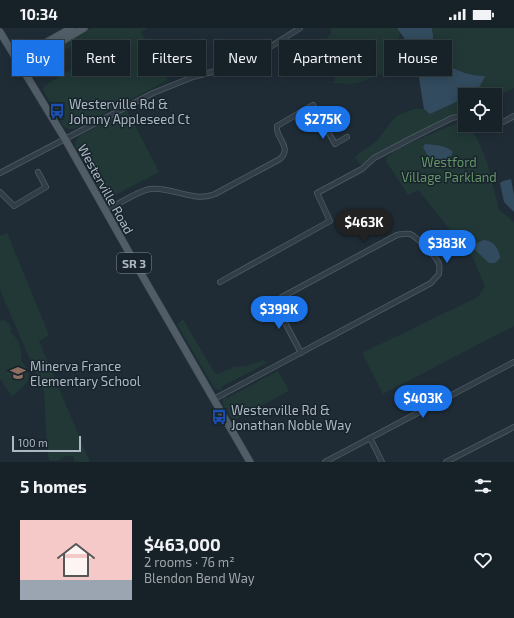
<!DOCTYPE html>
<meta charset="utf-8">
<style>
:root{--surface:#172128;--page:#242e34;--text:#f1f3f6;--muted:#9ea3a8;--line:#363e45;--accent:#1a73e8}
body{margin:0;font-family:"Exo 2",sans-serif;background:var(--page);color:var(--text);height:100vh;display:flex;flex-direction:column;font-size:15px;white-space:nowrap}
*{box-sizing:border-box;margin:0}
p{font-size:13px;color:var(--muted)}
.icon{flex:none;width:22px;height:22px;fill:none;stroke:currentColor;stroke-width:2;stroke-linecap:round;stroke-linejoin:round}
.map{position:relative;height:434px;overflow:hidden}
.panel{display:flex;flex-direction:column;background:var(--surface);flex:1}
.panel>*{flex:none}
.hud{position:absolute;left:12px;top:12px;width:490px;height:36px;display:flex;gap:8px}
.buttons{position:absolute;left:458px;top:60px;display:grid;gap:8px}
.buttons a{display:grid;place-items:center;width:44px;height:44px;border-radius:0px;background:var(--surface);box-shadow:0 2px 10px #0003,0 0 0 1px var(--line);font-size:20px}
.scale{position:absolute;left:12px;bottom:10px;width:69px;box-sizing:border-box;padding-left:4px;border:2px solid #acb9c4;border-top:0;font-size:11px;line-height:14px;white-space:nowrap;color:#acb9c4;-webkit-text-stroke:3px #18232b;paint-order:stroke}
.price{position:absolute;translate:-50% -34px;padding:0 9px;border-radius:14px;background:var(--accent);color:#fff;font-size:13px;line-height:26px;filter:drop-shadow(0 1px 2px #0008)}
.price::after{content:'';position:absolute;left:50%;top:24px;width:12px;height:9px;margin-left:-6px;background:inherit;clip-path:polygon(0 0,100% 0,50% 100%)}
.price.selected{background:#222;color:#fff}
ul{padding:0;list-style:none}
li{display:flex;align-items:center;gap:12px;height:100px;padding:0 20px}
li span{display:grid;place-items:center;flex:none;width:112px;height:80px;border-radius:0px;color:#555}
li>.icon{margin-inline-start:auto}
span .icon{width:48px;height:48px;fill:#fffc;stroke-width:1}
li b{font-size:17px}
h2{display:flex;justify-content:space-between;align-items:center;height:48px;padding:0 20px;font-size:17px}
.chip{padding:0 14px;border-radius:0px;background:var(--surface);box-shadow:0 2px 10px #0003,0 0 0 1px var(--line);font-size:14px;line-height:36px}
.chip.selected{background:var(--accent);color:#fff}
.status{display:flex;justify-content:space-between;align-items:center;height:28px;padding:0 20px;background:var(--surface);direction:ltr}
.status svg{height:11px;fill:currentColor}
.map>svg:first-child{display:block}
.green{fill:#213837}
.water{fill:#324b5e}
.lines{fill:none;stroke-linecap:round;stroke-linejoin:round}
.street-casing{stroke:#505c65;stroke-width:6}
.primary-casing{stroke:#3c4750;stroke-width:8}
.street{stroke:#323e47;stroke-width:4.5}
.primary{stroke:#505d67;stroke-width:7}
.labels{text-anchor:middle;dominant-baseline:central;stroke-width:3;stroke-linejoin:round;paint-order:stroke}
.shield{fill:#18232b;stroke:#808c96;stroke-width:1}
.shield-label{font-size:12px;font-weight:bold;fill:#acb9c4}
.poi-label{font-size:13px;fill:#acb9c4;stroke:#18232b;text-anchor:start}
.park-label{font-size:13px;fill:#649568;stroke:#18232b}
.street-label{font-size:13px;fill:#acb9c4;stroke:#18232b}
</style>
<div class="status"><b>10:34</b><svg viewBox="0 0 49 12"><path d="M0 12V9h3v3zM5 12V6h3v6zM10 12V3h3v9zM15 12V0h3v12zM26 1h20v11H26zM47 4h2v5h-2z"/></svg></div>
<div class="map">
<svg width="514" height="434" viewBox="0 0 514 434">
<rect width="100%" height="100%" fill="#1f2c36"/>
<g class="green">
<polygon points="91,0 148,0 141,4 168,52 74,101 69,101 63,98 43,62 44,58 80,36 82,33 81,23 76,16 31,40 33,34 38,31"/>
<path d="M330,0H397L401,5C394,15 405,23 405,34L401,38L361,54L350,56L332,55L335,52L320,18L332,4Z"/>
<path d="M432,0H514V60L495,69V67H470L480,60L474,48C445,39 437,31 432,0Z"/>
<polygon points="465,70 465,82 442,91 438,95 377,125 361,137 355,130 357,127 377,113 390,95 397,88 414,81 424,81 430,86"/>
<polygon points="127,82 159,144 106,172 75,118 76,112 81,107"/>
<polygon points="460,94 467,97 477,110 487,134 499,182 514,194 514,298 383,366 362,325 478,269 485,258 473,230 418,162 408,167 388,136 386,130 400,119"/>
<path d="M7,205L49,307L39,313L90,434H75L73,428H65C60,433 57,434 49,432L47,420L44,364L0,262V208Z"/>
<polygon points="183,291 214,344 217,346 234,339 247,338 263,332 267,335 221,359 222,361 220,362 214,360 177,296"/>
<path d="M3,292C10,294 11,297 11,304C20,314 22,320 21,333C37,349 25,358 12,368L0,351V293Z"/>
<polygon points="278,343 289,363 233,393 222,375 223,369 225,368 227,370"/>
</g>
<g class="water">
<path d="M397,0H432C433,5 433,11 434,15C440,38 464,48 485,48C481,57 476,67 465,67V70L430,86L424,81L418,44L410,19Z"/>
<path d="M425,116C435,117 446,117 453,124C451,128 448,132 446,135C436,149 428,127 423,119Z"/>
<polygon points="511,151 514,167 514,184 504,174 500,155 503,153"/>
<path d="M484,212C493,212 500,222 500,230L495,235H489L472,219V217Z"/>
</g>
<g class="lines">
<g class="street-casing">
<g id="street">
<path d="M481,97C492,103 504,93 514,88"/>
<polyline points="0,145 153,65 193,49 223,41 251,31 300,0"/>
<polyline points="0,164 14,178 46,159 38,144"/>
<path d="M105,183C118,177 137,163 150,161C171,158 194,175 215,166L280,131C293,119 275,110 277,98L313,77L335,116L347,109"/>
<polyline points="220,254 330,193 317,165 362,141 374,130 410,111 452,90 465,87"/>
<path d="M214,371L431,255L439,246C439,243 440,239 439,236C437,229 417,209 410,206C405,205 402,206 397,207L282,269L279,274L281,287L301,325"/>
<polyline points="370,410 382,434"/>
<polyline points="325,434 514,334"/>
<polyline points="446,434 514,399"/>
</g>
</g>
<g class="primary-casing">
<g id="primary">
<polyline points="0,4 65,111 139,242 250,434"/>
<polyline points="19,35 27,25 72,0"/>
<polyline points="18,36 30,32 84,0"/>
</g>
</g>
<use href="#street" class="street"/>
<use href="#primary" class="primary"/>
</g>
<defs>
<g id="bus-bare" transform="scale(1.2)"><path d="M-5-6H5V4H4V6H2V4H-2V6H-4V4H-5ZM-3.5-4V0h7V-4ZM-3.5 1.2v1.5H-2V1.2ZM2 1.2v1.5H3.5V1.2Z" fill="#1a4fb4" stroke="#18232b" stroke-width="2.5" paint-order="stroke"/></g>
<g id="school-bare" transform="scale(1.2)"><path d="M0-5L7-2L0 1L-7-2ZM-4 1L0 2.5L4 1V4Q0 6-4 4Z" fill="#8d6e63" stroke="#18232b" stroke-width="2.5" paint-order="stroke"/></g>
</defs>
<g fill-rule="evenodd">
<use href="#bus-bare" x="57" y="83"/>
<use href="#school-bare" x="18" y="345"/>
<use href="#bus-bare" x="219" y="389"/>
</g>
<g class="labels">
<rect class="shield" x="117" y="225" width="34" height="20" rx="3"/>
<g class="shield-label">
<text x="134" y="235">SR 3</text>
</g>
<g class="poi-label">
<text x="69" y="76">Westerville Rd &amp;<tspan x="69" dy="15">Johnny Appleseed Ct</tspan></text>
<text x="30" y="338">Minerva France<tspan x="30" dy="15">Elementary School</tspan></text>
<text x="231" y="382">Westerville Rd &amp;<tspan x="231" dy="15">Jonathan Noble Way</tspan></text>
</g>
<g class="park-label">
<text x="449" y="134">Westford<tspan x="449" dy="15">Village Parkland</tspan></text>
</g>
<g class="street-label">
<text transform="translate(106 161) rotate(61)">Westerville Road</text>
</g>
</g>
</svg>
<div class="buttons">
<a><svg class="icon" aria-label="locate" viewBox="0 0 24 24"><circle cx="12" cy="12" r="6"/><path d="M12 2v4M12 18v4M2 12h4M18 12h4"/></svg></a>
</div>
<div class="scale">100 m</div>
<b class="price" style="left:323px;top:112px">$275K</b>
<b class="price selected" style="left:364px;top:215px">$463K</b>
<b class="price" style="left:447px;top:236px">$383K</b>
<b class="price" style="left:279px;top:302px">$399K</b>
<b class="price" style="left:423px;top:391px">$403K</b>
<div class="hud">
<a class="chip selected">Buy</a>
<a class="chip">Rent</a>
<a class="chip">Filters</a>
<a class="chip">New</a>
<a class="chip">Apartment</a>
<a class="chip">House</a>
</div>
</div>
<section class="panel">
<h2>5 homes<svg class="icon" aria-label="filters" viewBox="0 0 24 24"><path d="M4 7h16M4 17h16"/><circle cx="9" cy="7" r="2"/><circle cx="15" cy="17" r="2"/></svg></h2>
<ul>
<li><span style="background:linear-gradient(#f6c9c9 75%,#9aa5b1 0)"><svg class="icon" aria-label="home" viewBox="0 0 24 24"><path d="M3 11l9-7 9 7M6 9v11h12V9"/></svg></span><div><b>$463,000</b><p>2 rooms · 76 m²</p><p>Blendon Bend Way</p></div><svg class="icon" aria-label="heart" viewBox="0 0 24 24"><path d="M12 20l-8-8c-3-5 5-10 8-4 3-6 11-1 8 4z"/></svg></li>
</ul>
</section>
